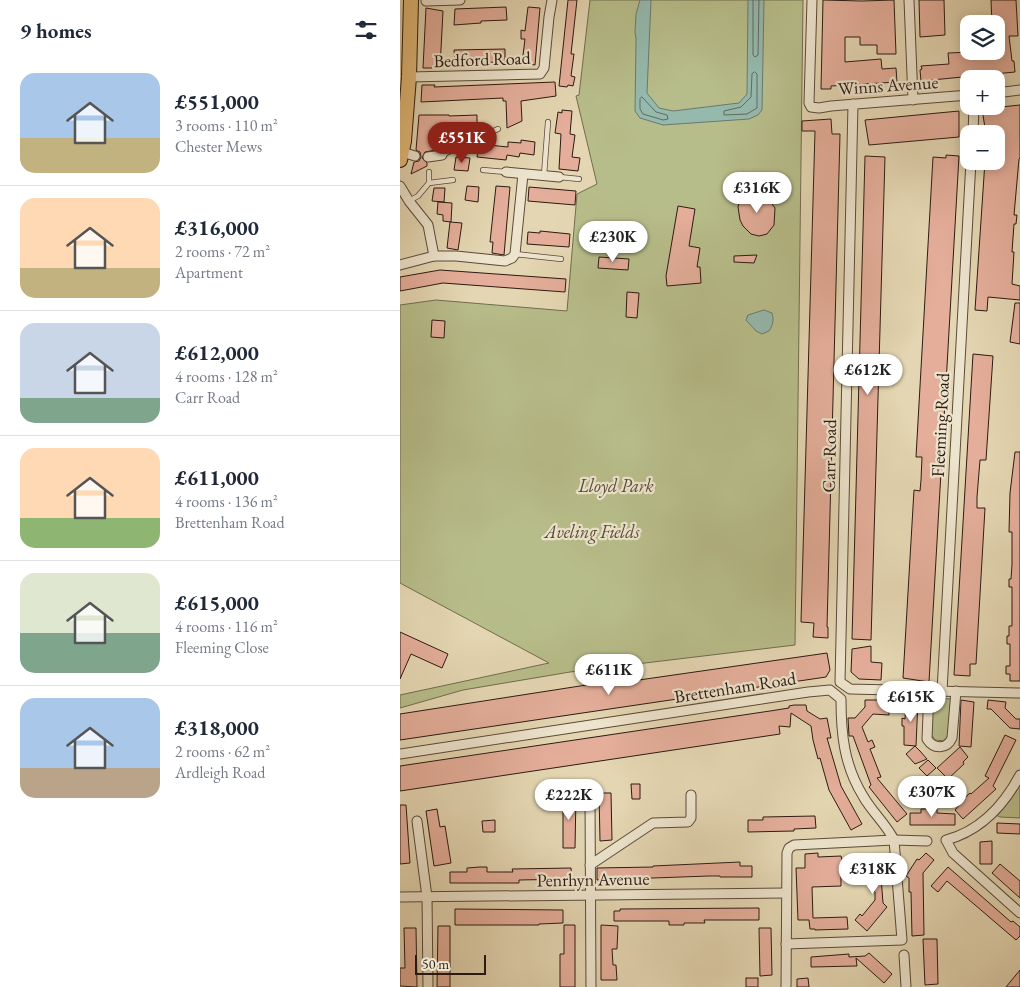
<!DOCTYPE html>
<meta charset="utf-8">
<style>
:root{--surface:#fff;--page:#f6f6f7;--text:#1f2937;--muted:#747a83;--line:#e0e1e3;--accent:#8f2418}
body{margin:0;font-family:"EB Garamond",serif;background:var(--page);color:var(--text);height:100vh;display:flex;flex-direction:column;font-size:19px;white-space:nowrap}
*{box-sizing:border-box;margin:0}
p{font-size:16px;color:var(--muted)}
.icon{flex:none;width:28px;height:28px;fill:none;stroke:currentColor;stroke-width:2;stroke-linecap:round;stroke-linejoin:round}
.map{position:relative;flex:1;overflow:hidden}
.drawer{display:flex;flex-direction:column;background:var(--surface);width:400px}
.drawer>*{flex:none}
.tools{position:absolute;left:560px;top:15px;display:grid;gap:10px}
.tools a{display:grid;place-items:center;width:45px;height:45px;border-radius:10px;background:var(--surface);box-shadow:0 2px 12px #0003;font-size:25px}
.scale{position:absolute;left:15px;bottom:12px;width:71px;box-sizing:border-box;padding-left:5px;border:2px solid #2d1a13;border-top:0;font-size:14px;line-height:18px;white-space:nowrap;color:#2d1a13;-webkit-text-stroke:4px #ede4cd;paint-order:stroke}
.price{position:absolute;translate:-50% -42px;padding:0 11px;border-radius:18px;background:#fff;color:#222;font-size:16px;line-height:32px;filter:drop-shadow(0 1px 2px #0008)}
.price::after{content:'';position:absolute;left:50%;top:30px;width:15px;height:11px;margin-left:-8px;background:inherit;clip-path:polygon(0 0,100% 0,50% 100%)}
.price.active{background:var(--accent);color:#fff}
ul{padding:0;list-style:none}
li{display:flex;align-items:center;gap:15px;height:125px;padding:0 20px}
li+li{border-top:1px solid var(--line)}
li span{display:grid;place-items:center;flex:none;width:140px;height:100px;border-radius:15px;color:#555}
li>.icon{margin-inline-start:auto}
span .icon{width:60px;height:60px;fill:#fffc;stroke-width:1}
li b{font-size:21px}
h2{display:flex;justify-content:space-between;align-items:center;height:60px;padding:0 20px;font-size:21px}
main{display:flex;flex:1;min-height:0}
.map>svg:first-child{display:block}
.green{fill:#b7bd8a;stroke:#726c4e}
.water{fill:#95b9ad;stroke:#6b796f}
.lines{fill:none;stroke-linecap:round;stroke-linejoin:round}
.shore{stroke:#616a60;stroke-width:1}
.building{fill:#e4ae9a;stroke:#2d1a13}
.lane-casing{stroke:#5b493b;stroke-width:6}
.street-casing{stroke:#5b493b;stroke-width:11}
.primary-casing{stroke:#2d1a13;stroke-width:16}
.lane{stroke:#ede4cd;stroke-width:4.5}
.street{stroke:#ede4cd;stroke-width:9}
.primary{stroke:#e2bb79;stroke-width:14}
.labels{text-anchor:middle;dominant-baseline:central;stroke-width:4.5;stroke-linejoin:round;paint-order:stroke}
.street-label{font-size:18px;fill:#2d1a13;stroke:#ede4cd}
.park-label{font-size:18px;font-style:italic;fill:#564b37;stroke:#ede4cd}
</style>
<main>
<section class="drawer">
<h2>9 homes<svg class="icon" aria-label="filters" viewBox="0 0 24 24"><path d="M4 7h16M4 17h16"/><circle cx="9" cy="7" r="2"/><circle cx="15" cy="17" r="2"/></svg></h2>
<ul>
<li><span style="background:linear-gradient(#a9c7e8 65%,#c2b280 0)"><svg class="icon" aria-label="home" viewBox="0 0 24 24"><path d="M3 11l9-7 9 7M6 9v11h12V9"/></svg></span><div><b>£551,000</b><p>3 rooms · 110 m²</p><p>Chester Mews</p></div></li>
<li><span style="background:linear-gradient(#ffd9b3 70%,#c2b280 0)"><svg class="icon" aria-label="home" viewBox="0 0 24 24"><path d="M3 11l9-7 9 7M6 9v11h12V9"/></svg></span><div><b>£316,000</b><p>2 rooms · 72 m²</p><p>Apartment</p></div></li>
<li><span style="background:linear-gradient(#c9d6e8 75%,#7fa58c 0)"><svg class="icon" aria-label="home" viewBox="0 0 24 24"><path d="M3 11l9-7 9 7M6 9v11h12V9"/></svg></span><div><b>£612,000</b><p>4 rooms · 128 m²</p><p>Carr Road</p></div></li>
<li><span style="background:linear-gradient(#ffd9b3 70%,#8fb573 0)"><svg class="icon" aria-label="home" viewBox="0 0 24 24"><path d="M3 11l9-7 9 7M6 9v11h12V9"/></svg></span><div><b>£611,000</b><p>4 rooms · 136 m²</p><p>Brettenham Road</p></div></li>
<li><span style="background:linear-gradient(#dfe7d0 60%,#7fa58c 0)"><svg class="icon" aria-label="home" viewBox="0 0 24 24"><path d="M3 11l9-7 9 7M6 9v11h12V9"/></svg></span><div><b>£615,000</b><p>4 rooms · 116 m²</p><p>Fleeming Close</p></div></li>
<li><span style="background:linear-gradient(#a9c7e8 70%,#b9a48a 0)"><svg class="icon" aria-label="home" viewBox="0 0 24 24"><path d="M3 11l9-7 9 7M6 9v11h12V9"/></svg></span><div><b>£318,000</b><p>2 rooms · 62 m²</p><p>Ardleigh Road</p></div></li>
</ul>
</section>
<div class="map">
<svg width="620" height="987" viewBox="0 0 620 987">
<rect width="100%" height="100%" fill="#e4d6b2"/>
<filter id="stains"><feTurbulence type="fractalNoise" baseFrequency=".004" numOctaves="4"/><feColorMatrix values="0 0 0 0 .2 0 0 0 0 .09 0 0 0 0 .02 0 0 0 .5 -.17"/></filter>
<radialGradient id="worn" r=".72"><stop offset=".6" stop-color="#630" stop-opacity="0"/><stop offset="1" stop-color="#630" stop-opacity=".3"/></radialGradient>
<g class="green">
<polygon points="190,0 403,0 395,645 170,672 63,690 0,708 0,695 149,663 0,583 0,305 36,300 167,311 177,194 197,184 176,96 179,95"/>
<polygon points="532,698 551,699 548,738 544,741 535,740 531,734"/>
<polygon points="620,775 620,818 600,817 592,813"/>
</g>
<g class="water">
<polygon points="240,0 251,0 247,93 259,108 273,111 339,103 347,94 348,0 364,0 362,110 358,115 349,119 263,125 240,118 235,111 236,39 235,32 236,14"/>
<path d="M364,310L372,313C374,320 373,325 369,331L362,334L356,331L346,320L348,315Z"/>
</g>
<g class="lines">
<g class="shore">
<polyline points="353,0 353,55 355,57 358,55 359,0"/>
<polygon points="355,72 357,74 357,108 347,114 324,115 324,111 341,107 351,97 352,74"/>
<polygon points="242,97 256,112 267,115 268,119 263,120 243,114 240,109 240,99"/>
</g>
</g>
<g class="building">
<polygon points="168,0 177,0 171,54 174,54 171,76 175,77 173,86 168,85 167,87 159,86"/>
<polygon points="423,0 462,1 494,0 496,54 477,54 477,45 460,45 460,37 445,37 445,62 481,59 482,69 496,68 497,82 431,86 431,89 421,89"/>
<polygon points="519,0 544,0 545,35 520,37"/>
<polygon points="591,0 616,0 618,36 609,36 612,61 614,61 615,72 521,81 520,70 522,69 521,66 549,64 548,53 599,51 596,24 592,24"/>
<polygon points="106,7 107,20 81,21 81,23 54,25 55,9"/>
<polygon points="128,7 140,8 135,65 122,63 125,39 121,39 121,30 125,31"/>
<polygon points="26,8 43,11 40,68 23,68"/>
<polygon points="105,49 105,62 55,63 54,50"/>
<polygon points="155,82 156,96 121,101 122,121 107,128 106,101 103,101 103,98 21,102 22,85 35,85 34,87"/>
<polygon points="620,105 620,158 619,159 614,215 617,215 616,224 614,224 612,252 614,252 612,284 620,286 620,300 588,297 587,311 575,310 585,161 596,161 596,133 586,134 582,109"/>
<polygon points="162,110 172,111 170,134 175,135 172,157 180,158 178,171 159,169 161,134 155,133 158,112 162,113"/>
<polygon points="559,111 559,137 469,145 465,120"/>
<polygon points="19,115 49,115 49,116 77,115 77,133 50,134 50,142 47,148 25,152 22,158 27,163 27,166 11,174 14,162 19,161 21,157 20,152 16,150"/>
<polygon points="431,119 432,134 440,134 427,627 428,627 428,638 413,637 414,623 401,622 415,131 402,131 402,121"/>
<polygon points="121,140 135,142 134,155 120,153 119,157 107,155 106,160 77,157 79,144 108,147 108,142 121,143"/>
<polygon points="546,155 559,156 529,682 503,678 514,490 520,491 521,480 522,457 516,457 533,157 546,158"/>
<polygon points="465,156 485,157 471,640 452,639"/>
<polygon points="56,157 70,158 68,171 54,170"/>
<polygon points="67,186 79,187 78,202 65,200"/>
<polygon points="96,186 110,187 104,255 92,253 93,242 90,242"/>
<polygon points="129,187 176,191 175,205 128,201"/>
<polygon points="34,188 45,188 44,202 32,201"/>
<polygon points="351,192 359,192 367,197 375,208 374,225 367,234 359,236 351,234 343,226 340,220 338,207 340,199"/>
<polygon points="38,202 52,203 51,222 43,221 43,215 37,214"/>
<polygon points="278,206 295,209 289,246 300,248 297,267 300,267 301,283 267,286 266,276"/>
<polygon points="50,222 62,223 58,250 47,248"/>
<polygon points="140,231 170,234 169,247 127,244 128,232 140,233"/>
<polygon points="357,255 354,263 334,262 334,256"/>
<polygon points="199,257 229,259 228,270 198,268"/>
<polygon points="40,270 166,279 165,292 43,283 0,291 0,277"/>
<polygon points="227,292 239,293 237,318 226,317"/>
<polygon points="615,303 620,303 620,344 610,342"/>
<polygon points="32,320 45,321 44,338 31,337"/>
<polygon points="573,354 593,356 586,460 580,460 577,497 577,508 585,508 576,664 570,664 570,676 554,675"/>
<polygon points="615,452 620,452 620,681 610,681 610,674 606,674 606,666 610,666 610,644 607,644 607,636 609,636 609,626 612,626 612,587 609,587 609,579 611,579 612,565 612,532 609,532 610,493"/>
<polygon points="0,632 48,654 42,668 11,654 0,679"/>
<polygon points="471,646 471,662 482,663 481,680 459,679 451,672 452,649"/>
<polygon points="427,653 430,670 426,677 0,740 0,714 225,679 225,682"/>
<polygon points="506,699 518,700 516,746 504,745 504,726 502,726 502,718 505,719"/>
<polygon points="465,700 489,700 489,715 473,714 462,727 468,742 472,740 475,747 470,749 481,777 477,778 507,814 497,822 469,787 471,785 453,736 449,736 448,718 455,718 465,707"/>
<polygon points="561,700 574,702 571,747 559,746"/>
<polygon points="588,700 606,702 605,708 616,719 620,719 620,729 610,728 591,709 587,709"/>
<polygon points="394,705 406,705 407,711 420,719 427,718 431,738 427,738 441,786 462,824 451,830 429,790 420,758 418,759 413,740 411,726 391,713 390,727 379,726 380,734 0,791 0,766 370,711 389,708 389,706"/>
<polygon points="605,735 616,740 593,786 596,789 563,819 555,810 560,804 559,803 570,793 571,794 589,778 585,776"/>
<polygon points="515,746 520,751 527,759 515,764 506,754"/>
<polygon points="560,747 568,757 563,762 564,764 548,779 537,768"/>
<polygon points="528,760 536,768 527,776 519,768"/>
<polygon points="231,784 240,784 240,799 232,799"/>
<polygon points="199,793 211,793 212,840 200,841"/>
<polygon points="163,795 176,795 175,848 163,848"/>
<polygon points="0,805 6,805 10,863 0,864"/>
<polygon points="37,809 40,827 45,826 51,863 34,866 26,811"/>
<polygon points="521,809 537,809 537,813 555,814 555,825 510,825 510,813 521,813"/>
<polygon points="415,816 416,828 394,829 394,831 348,832 348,820 363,820 363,817"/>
<polygon points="95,820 95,832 83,832 82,821"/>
<polygon points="597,823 620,824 620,834 597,833"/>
<polygon points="592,841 592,864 580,864 580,842"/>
<polygon points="418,853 418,857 441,856 443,864 447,864 447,873 441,873 441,886 412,887 413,918 447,917 448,929 415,930 415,929 410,929 409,920 398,920 396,868 405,868 405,854"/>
<polygon points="526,853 534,860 523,873 524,935 512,936 511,892 509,892 509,878 506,876 517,859 519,860"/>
<polygon points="468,856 484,874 481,877 483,903 487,907 467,931 455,920 460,914 462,916 475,900 475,892 471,888 472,887 467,881 471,877 459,864"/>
<polygon points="340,862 340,866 352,866 352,877 320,877 320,876 309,876 197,880 197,868 253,867 253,866"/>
<polygon points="600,864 620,881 620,898 592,873"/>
<polygon points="80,867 87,867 87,872 113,872 112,869 171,868 172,879 119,880 119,883 50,883 50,872 67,872 67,868"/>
<polygon points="548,867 611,922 613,921 620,927 620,936 616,940 547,881 538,892 531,886"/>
<polygon points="359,908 359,920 304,920 305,923 284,923 284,925 269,925 269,921 214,921 214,911 220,911 220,909"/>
<polygon points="55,909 163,910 163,923 139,924 139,925 55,925"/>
<polygon points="164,925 175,925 175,987 160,987 160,954 164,954"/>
<polygon points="201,925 218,926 217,949 212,949 213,965 216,965 217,980 201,980"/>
<polygon points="38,926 50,926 50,987 37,987"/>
<polygon points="4,928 16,928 17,987 0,986 0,968 5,968"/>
<polygon points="359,928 371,928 372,975 360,976"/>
<polygon points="523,939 537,939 538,984 525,985"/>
<polygon points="469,953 492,974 484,983 456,958 457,966 411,967 411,957 449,954 449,957 465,956"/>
<polygon points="620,970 620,987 606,987"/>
<rect x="346" y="978" width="12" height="9"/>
<polygon points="408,978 409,987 397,987 397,979"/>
</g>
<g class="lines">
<g class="lane-casing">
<g id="lane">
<polyline points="42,155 98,129"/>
<polyline points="83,170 106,172"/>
<polyline points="144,175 148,122"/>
<polyline points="159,177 179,179"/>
<polyline points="29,183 29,172"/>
<polyline points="9,201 18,196 29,183 53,180"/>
<polyline points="115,254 161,259"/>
</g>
</g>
<g class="street-casing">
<g id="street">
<polyline points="412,0 409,103 411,107 419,108 431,106 569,95"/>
<polyline points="509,0 513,100"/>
<polyline points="26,1 60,0"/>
<polyline points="9,77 140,74 144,68 149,17 152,0"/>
<polyline points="596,93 620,90"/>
<polyline points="453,104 440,682 450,689 620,693"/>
<polyline points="573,134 574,106"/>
<polyline points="2,152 15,156"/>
<polyline points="28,157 42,155"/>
<polyline points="106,172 159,177"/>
<polyline points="0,186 9,201 28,225 34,256 56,256 105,261 112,258 115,254 123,174"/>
<polyline points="0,265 34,256"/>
<path d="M529,690L527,739C534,750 547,749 552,738L556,691"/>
<polyline points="542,691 571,161"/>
<path d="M0,754C136,733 272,713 408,692L430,690L441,699C441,734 444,765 463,796C472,812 486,824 494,840L502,940L386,944"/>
<path d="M620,775C604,805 580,831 546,840L553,853L620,913"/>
<polyline points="190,797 191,987"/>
<polyline points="17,821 27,897 28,987"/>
<polyline points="190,865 253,823 288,822 291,818 291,795"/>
<polyline points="0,897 386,893"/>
<polyline points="504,955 506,987"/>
<polyline points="386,987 387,853 389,848 394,845 494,840 527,841"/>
</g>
</g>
<g class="primary-casing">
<polyline id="primary" points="0,160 4,141 9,77 11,0"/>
</g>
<use href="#lane" class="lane"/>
<use href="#street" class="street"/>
<use href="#primary" class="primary"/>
</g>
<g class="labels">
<g class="street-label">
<text transform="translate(82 59) rotate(-2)">Bedford Road</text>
<text transform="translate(488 85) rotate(-4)">Winns Avenue</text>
<text transform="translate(540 425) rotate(-87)">Fleeming Road</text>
<text transform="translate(429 456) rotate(-89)">Carr Road</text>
<text transform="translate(335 687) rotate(-9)">Brettenham Road</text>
<text transform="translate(193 879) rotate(-1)">Penrhyn Avenue</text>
</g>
<g class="park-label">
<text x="216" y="485">Lloyd Park</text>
<text x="192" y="531">Aveling Fields</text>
</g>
</g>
<rect width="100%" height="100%" filter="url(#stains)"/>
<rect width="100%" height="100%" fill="url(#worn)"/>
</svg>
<div class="tools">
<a><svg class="icon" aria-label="layers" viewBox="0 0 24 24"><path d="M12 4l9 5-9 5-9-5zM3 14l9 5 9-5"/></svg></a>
<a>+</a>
<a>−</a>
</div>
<div class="scale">50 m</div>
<b class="price active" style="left:62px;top:164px">£551K</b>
<b class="price" style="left:357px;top:214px">£316K</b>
<b class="price" style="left:213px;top:263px">£230K</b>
<b class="price" style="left:468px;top:396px">£612K</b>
<b class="price" style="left:209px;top:696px">£611K</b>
<b class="price" style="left:511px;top:723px">£615K</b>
<b class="price" style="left:532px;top:818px">£307K</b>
<b class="price" style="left:169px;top:821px">£222K</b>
<b class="price" style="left:473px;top:895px">£318K</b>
</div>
</main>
